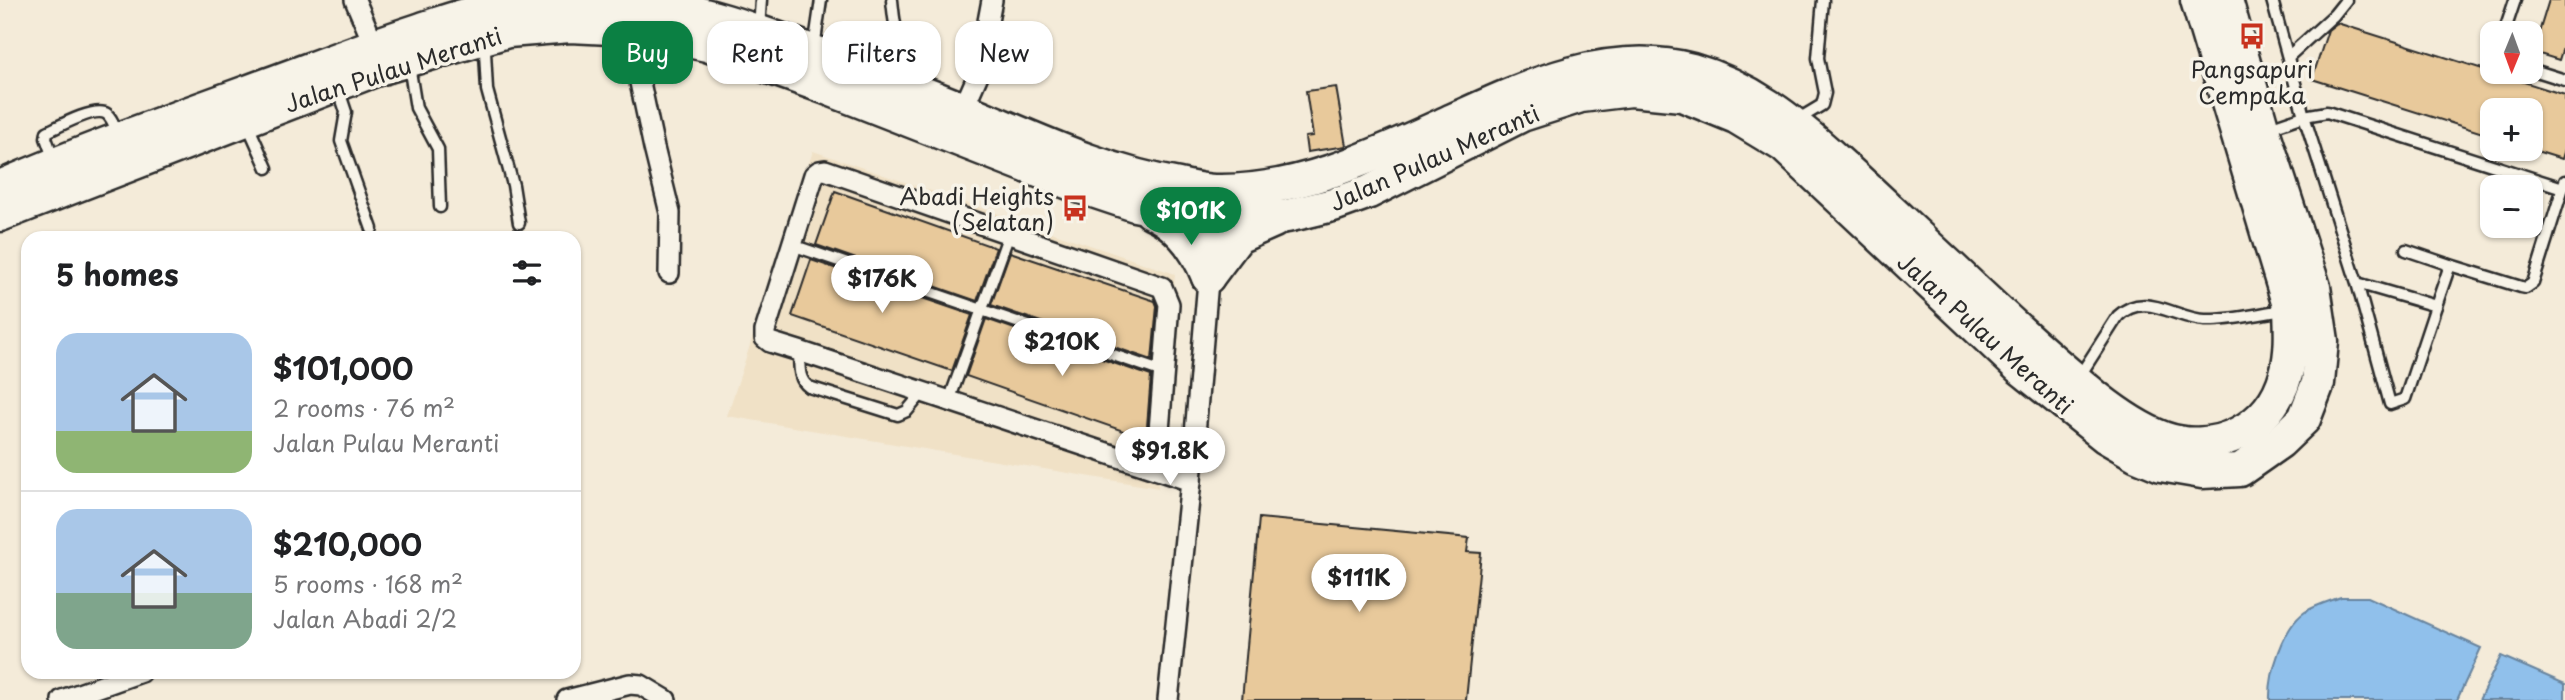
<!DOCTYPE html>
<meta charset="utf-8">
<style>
:root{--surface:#fff;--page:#f6f6f6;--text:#202124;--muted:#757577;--line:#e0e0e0;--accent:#0b8043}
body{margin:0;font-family:"Playpen Sans",sans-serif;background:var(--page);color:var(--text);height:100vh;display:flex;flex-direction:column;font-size:26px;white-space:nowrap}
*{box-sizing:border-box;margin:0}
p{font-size:23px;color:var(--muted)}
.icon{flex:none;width:38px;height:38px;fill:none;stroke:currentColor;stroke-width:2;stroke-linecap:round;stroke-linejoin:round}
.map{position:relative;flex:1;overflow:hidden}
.details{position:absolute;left:21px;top:231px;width:560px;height:448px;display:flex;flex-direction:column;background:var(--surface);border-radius:21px;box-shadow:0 2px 5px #0004}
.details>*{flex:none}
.banner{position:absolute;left:602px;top:21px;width:665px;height:63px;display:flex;gap:14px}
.needle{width:46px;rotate:181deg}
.buttons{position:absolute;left:2480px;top:21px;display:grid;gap:14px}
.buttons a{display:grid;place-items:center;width:63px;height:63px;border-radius:14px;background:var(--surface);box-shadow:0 2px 5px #0004;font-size:35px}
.price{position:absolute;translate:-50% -60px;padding:0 16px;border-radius:24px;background:#fff;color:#222;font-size:23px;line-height:46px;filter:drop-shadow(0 2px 4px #0008)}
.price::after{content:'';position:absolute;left:50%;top:42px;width:21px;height:16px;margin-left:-10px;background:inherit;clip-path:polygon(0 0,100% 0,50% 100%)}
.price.active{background:var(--accent);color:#fff}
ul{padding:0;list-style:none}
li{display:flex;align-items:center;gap:21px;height:175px;padding:0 35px}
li+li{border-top:2px solid var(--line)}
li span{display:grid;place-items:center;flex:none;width:196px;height:140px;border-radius:21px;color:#555}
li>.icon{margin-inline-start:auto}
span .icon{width:84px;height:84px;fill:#fffc;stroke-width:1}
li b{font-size:30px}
h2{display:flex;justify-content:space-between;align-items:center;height:84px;padding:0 35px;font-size:30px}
.chip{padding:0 24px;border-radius:21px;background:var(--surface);box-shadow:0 2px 5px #0004;font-size:24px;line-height:63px}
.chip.active{background:var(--accent);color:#fff}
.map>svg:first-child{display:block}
.built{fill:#f0e1c6}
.water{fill:#90c0eb;stroke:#68849e;stroke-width:2}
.building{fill:#e8c99b;stroke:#2b2b2b;stroke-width:2}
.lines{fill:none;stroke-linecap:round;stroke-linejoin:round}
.lane-casing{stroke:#2b2b2b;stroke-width:15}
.street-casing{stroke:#2b2b2b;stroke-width:24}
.primary-casing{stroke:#2b2b2b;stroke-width:37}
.lane{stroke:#f7f3e8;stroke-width:10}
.street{stroke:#f7f3e8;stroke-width:19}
.primary{stroke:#f7f3e8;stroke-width:32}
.labels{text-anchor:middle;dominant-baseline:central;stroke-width:7;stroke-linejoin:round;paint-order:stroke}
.poi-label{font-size:23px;fill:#2b2b2b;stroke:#f7f3e8}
.street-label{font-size:23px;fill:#2b2b2b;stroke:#f7f3e8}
</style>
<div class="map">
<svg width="2565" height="700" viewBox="0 0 2565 700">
<rect width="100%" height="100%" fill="#f4ebd9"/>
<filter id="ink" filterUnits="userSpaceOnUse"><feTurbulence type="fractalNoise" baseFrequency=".0143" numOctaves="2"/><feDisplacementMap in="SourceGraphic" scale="14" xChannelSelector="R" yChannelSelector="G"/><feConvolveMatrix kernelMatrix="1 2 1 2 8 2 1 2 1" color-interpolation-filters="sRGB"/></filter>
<g filter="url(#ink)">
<polygon class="built" points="813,151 1175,274 1158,488 727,416"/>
<g class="water">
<path d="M2341,597H2368L2481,648L2457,700H2270C2269,674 2283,627 2305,612C2315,605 2330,601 2341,597Z"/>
<polygon points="2501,656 2565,684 2565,700 2479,700"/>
</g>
<g class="building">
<polygon points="2549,0 2565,0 2565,41 2559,60 2533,52"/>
<polygon points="2337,23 2565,95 2565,149 2562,159 2530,149 2530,110 2492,110 2492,136 2312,79 2328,30"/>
<polygon points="1336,87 1346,146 1307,152 1305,137 1313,136 1306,91"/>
<polygon points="835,191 996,248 977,301 816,245"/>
<polygon points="1010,252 1155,301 1157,306 1152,360 991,305"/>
<polygon points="811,260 972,315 952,371 792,316"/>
<polygon points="986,319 1151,376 1146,439 966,376"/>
<polygon points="1259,518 1469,538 1467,552 1481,553 1466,700 1242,700"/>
</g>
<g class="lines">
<g class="lane-casing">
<g id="lane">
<path d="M892,0C895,29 895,42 917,63L912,84"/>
<polyline points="2272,0 2304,116 2357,283 2390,404 2405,399 2436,306 2357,283"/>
<polyline points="759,28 761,0"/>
<polyline points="2504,33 2515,0"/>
<polyline points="482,42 485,51 487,90 513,185 519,223"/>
<polyline points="814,48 821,0"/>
<polyline points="2288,57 2334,15 2346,0"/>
<polyline points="409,65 416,108 438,149 440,207"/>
<polyline points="2530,69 2565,80"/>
<polyline points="338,88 346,112 341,141 372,229"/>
<polyline points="1797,120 1822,105 1825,93 1818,58 1823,0"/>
<polyline points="247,123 267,168"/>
<polyline points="2266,129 2304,116 2327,112 2563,188"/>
<path d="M54,160L46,138L47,132C59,126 96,106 107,114C113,119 115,128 118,135"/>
<polyline points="792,245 1163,372"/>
<polyline points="2406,250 2450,265"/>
<polyline points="2436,306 2450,265 2521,287 2526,288 2533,283 2565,181"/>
<path d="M799,351C800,364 797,379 809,387L898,415L907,411L923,392"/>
<path d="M2079,377L2118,316C2145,290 2175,319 2205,320C2231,321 2260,313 2286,310"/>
<polyline points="949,401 1009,234"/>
</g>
</g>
<g class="street-casing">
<g id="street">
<polyline points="355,0 374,45"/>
<polyline points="631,29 635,59 654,148 670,213 669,273"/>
<polyline points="963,109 978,75 992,0"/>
<polyline points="1156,469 1169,304 1162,287 825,170 819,171 814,175 765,331 765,338 770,342 799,351 1191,481"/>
<polyline points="62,700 141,672"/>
<polyline points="567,700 630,684 641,685 666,700"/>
<polyline points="1168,700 1191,481 1214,210"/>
</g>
</g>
<g class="primary-casing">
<g id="primary">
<path d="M0,187C88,149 178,117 269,84C318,66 367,47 416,31C437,24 458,16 479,12C525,2 575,0 622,1C704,5 796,46 873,74C913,89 954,105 994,122C1055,148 1114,174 1179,185C1192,188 1205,191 1218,191C1297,192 1372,157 1442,125C1519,90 1605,47 1692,70C1749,86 1792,120 1835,159C1874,194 1911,230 1950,266C1996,310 2046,356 2096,397C2115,412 2139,429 2163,438C2215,456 2271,429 2286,374C2292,353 2291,331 2290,309L2197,0"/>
<path d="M1151,212C1180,225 1197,249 1208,277"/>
<polyline points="0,215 375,70 508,31 570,26 631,29 707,45 824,87 1072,184 1135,205 1213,220 1287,216 1333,205 1369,192 1522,115 1581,96 1631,90 1682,95 1736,117 1784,146 2019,367 2106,437 2137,455 2161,465 2202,472 2240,470 2280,442 2304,419 2318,383 2322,341 2314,287 2263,130 2226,0"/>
<polyline points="1208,277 1238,237 1274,221"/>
</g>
</g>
<use href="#lane" class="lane"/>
<use href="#street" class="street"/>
<use href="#primary" class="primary"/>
</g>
</g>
<defs>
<g id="bus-bare" transform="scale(2.1)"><path d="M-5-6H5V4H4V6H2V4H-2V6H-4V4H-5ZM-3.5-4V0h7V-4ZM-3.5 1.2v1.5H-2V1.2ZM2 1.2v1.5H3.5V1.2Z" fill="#c8321e" stroke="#f7f3e8" stroke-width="2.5" paint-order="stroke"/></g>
</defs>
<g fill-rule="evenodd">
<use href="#bus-bare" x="2252" y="36"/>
<use href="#bus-bare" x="1075" y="208"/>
</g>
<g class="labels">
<g class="poi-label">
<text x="2252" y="68">Pangsapuri<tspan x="2252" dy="26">Cempaka</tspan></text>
<text x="1054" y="195" text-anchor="end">Abadi Heights<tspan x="1054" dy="26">(Selatan)</tspan></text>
</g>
<g class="street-label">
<text transform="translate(393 69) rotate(-18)">Jalan Pulau Meranti</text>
<text transform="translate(1434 157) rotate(-24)">Jalan Pulau Meranti</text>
<text transform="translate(1986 333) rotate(42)">Jalan Pulau Meranti</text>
</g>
</g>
</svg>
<div class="buttons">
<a><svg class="needle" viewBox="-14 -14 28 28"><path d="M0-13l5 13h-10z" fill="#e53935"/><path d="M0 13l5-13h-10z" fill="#757577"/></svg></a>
<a>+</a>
<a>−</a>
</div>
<b class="price active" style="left:1191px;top:247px">$101K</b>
<b class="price" style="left:882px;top:315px">$176K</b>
<b class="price" style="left:1062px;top:378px">$210K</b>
<b class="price" style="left:1170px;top:487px">$91.8K</b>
<b class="price" style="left:1359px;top:614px">$111K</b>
<div class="banner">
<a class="chip active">Buy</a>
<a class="chip">Rent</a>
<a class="chip">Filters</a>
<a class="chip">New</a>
</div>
<section class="details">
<h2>5 homes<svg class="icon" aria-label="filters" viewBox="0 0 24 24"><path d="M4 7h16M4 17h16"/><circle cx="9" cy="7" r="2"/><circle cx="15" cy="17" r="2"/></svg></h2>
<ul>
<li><span style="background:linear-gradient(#a9c7e8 70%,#8fb573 0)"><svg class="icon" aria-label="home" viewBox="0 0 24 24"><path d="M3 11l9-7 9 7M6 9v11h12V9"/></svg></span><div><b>$101,000</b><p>2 rooms · 76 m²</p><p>Jalan Pulau Meranti</p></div></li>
<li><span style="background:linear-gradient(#a9c7e8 60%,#7fa58c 0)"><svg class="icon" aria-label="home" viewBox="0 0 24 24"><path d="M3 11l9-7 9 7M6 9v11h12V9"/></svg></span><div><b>$210,000</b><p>5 rooms · 168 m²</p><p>Jalan Abadi 2/2</p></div></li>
</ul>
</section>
</div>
